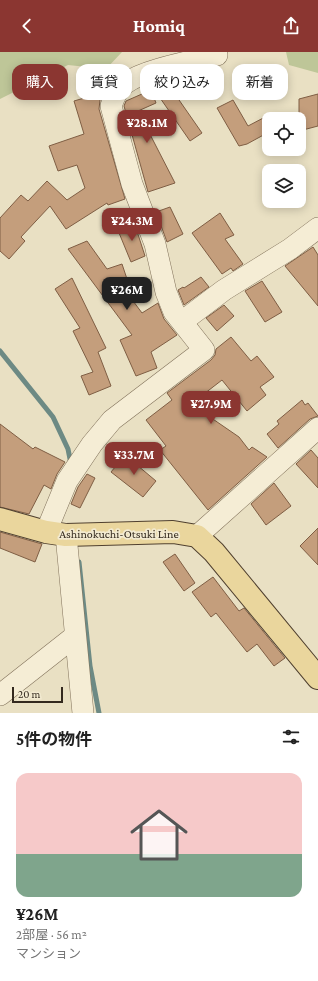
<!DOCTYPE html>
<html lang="ja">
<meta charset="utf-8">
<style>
:root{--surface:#fff;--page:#f6f6f6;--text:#222;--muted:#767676;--accent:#8b3631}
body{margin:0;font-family:"Crimson Pro","Noto Sans JP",serif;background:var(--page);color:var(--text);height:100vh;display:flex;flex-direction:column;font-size:15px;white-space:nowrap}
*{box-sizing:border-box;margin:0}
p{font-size:13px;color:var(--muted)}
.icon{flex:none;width:22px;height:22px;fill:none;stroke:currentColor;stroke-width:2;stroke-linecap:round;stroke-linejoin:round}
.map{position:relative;height:661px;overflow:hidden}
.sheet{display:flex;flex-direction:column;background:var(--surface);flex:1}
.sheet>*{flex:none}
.banner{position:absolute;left:12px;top:12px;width:294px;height:36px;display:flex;gap:8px}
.buttons{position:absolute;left:262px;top:60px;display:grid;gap:8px}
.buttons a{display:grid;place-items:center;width:44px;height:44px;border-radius:8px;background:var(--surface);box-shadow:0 2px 10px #0003;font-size:20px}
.scale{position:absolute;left:12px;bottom:10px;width:51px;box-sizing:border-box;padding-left:4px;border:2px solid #33291e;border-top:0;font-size:11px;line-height:14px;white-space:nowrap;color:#33291e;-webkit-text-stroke:3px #f2ead1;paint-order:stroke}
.price{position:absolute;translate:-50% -34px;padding:0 9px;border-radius:8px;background:var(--accent);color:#fff;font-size:13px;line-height:26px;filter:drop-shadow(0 1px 2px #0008)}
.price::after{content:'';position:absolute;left:50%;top:24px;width:12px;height:9px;margin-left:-6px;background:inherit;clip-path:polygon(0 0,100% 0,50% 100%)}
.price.selected{background:#222;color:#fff}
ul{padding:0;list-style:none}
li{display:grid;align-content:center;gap:8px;height:212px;padding:0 16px}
li span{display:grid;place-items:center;height:124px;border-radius:12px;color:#555}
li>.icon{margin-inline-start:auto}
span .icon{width:72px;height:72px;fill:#fffc;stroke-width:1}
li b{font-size:17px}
h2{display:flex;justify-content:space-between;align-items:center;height:48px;padding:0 16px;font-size:17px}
.chip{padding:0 14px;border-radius:12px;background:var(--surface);box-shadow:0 2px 10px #0003;font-size:14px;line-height:36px}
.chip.selected{background:var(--accent);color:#fff}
header{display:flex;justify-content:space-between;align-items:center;height:52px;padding:0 16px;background:var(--accent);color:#fff;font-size:18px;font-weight:700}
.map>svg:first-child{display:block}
.green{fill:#bec698}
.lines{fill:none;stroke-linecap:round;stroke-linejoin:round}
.stream{stroke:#6d8a84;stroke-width:5}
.building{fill:#c49e7c;stroke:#7f5e44}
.minor-casing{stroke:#82725b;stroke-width:22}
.major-casing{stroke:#50402f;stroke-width:24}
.minor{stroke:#f5edd5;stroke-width:21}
.major{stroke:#ead69d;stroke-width:22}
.labels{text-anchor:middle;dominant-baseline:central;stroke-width:3.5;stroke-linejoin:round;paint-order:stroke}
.street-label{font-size:12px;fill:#33291e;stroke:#f2ead1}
</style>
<header><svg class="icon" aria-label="back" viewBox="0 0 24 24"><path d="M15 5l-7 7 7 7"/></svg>Homiq<svg class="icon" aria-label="share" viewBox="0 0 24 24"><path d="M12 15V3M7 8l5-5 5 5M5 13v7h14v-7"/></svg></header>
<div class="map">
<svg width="318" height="661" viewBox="0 0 318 661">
<rect width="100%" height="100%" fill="#e9e0c3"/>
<g class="green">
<polygon points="0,0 122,0 106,17 68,13 0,47"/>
<polygon points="286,0 318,0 318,21 289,13"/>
</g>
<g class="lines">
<g class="stream">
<polyline points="0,299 53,365 68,397 71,412"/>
<polyline points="79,510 90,614 99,661"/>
</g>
</g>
<g class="building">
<polygon points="170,35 202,81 190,89 158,43"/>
<polygon points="151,38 156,51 138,59 175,131 148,140 124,54 126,49"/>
<polygon points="98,42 100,48 99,57 125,147 108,153 107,151 66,177 50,154 21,185 25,189 9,207 0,199 0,166 21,143 28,149 47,129 67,148 85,136 77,113 58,119 49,94 84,82 74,49"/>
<polygon points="318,42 318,74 299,79 299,47"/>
<polygon points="233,48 248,74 269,63 269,80 247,92 239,94 217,56"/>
<polygon points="170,155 183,182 167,190 156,160"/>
<polygon points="220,161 234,183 225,187 243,212 233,219 231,216 222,222 192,181"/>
<polygon points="134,170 145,204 131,210 117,176"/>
<polygon points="87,189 107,217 122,212 127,227 119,230 142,261 158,251 164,267 177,283 151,300 157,316 136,324 120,288 132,283 68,197"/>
<polygon points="313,195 318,203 318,254 285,214"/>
<polygon points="201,225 209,235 184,253 178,238 183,235 184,236"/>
<polygon points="72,226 106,296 98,300 111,334 89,343 81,324 93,320 73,279 80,276 55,237"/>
<polygon points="262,229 282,260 265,270 245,239"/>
<polygon points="224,253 234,264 217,279 206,266"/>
<polygon points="231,285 251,309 257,304 274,325 260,335 266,343 247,359 222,328 191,352 239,385 249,398 252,395 267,405 208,458 160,398 166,394 146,368 172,348 167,341 211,308 215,303 216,297"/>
<polygon points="302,348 305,353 308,351 318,364 310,367 278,396 267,382 279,372 277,369"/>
<polygon points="0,372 33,397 35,395 65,410 57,422 51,437 44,433 29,462 0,455"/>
<polygon points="311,398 318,406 318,436 296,412"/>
<polygon points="125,403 156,429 143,445 111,420"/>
<polygon points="87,422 95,426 80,456 71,452 78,435"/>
<polygon points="274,431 291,454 266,473 251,452"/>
<polygon points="318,476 318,513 300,494"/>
<polygon points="0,480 42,492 35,510 0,496"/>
<polygon points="175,502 195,531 184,539 163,510"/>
<polygon points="213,525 239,559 244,556 285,606 274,614 257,592 247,600 216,561 211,565 192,540"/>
</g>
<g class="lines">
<g class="minor-casing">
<g id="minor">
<polyline points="183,269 224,238 290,197 318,176"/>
<path d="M46,480L67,429L92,392L112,368L204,298L174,260L166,240L155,192L132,132L111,54C114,45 118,36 126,31C145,17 193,9 217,3"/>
<polyline points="66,483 83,661"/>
<polyline points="197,484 318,376"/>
<polyline points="0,643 75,584"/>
</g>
</g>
<g class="major-casing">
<polyline id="major" points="0,467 46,480 66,483 173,480 197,484 214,500 318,626"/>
</g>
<use href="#minor" class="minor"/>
<use href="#major" class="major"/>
</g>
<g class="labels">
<g class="street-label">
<text x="119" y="482">Ashinokuchi-Otsuki Line</text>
</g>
</g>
</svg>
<div class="buttons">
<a><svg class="icon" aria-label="locate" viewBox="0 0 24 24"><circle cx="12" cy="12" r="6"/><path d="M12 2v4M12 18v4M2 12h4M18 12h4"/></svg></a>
<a><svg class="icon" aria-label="layers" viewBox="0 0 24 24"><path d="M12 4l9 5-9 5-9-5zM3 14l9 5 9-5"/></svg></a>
</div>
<div class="scale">20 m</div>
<b class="price" style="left:147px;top:92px">¥28.1M</b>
<b class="price" style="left:132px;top:190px">¥24.3M</b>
<b class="price selected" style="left:127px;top:259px">¥26M</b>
<b class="price" style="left:211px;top:373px">¥27.9M</b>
<b class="price" style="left:134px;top:424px">¥33.7M</b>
<div class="banner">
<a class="chip selected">購入</a>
<a class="chip">賃貸</a>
<a class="chip">絞り込み</a>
<a class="chip">新着</a>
</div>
</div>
<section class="sheet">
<h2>5件の物件<svg class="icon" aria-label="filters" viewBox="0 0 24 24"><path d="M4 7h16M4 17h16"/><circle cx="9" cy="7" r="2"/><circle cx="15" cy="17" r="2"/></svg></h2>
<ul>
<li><span style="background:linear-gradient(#f6c9c9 65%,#7fa58c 0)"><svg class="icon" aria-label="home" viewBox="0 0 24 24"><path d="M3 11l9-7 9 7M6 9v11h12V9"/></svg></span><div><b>¥26M</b><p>2部屋 · 56 m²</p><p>マンション</p></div></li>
</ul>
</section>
